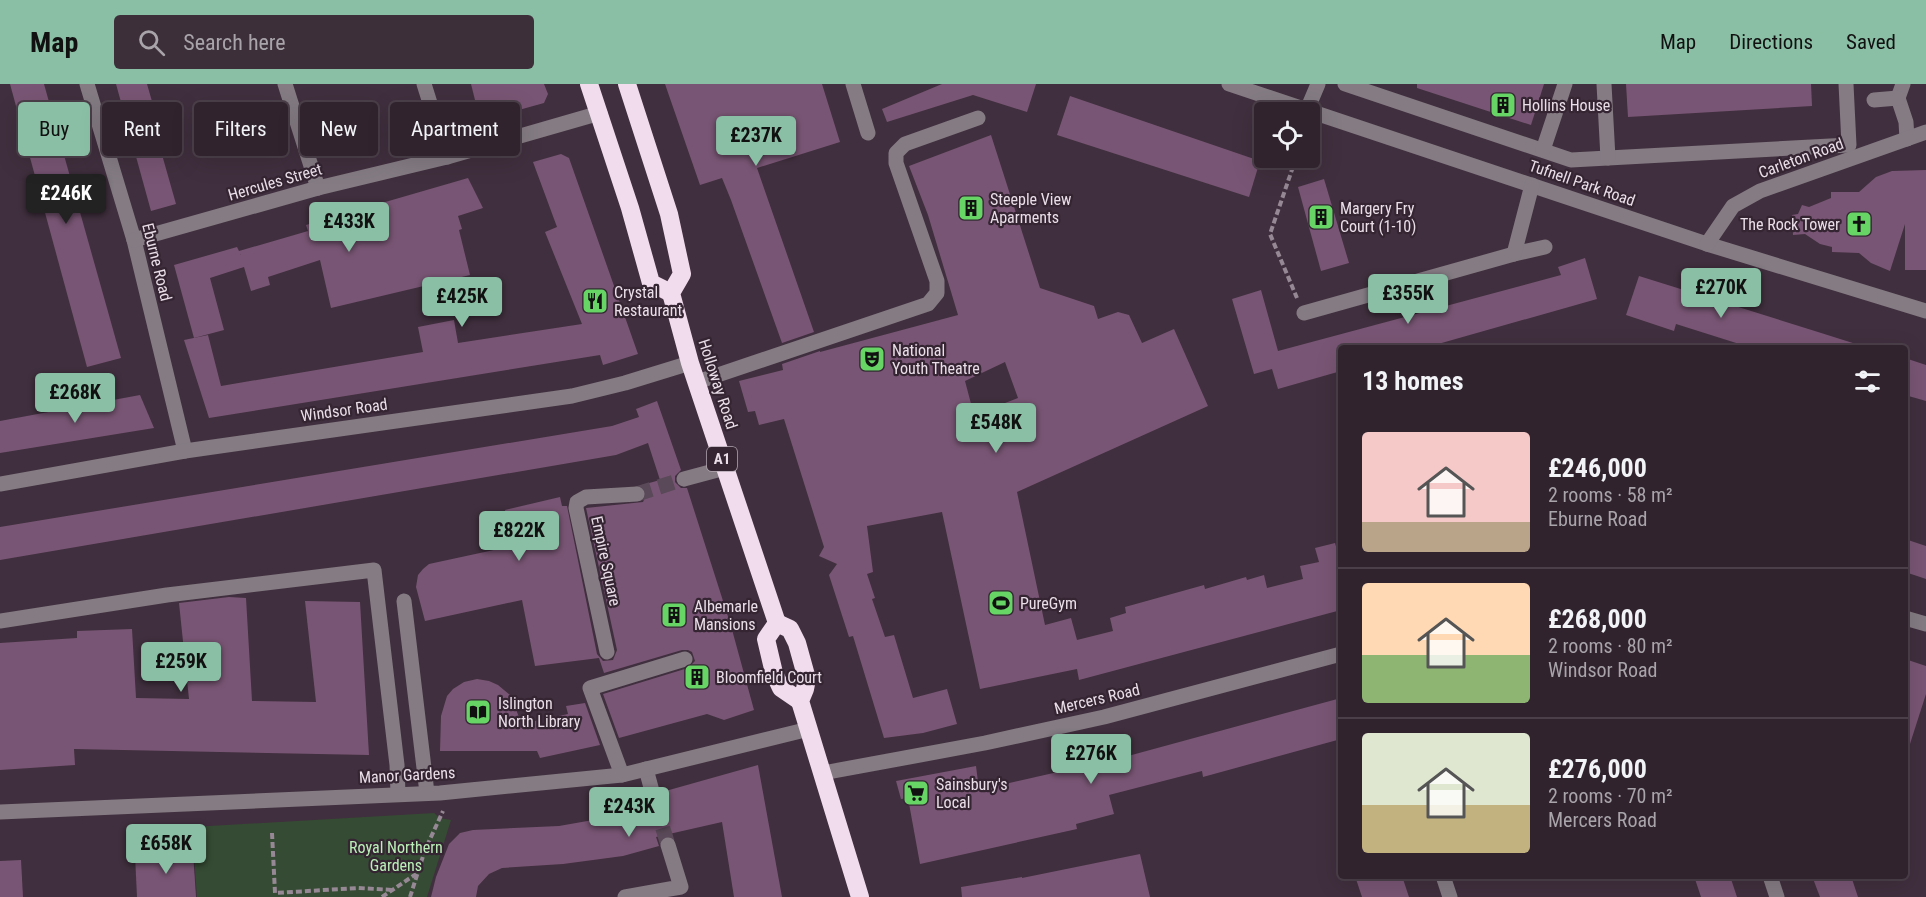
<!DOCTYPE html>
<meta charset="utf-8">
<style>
:root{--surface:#30232e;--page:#3c2f3a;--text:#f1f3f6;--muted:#a8a4aa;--line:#4b404a;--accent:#8abfa5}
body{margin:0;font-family:"Roboto Condensed",sans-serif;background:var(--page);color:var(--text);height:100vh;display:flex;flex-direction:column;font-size:22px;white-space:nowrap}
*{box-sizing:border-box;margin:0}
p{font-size:20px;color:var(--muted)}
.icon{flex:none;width:33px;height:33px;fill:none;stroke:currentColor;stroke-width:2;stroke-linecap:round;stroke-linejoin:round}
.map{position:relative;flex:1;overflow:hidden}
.side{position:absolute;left:1338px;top:261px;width:570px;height:534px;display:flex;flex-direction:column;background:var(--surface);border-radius:6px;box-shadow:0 6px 24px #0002,0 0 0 2px var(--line)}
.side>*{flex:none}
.hud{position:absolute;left:18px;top:18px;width:570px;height:54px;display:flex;gap:12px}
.fabs{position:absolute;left:1254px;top:18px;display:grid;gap:12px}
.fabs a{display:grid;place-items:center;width:66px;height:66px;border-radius:6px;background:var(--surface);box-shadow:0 6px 24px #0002,0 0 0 2px var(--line);font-size:30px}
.price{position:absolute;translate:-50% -51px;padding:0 14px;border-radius:6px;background:var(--accent);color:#111;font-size:20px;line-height:39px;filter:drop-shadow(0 2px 3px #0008)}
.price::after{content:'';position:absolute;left:50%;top:36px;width:18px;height:14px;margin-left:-9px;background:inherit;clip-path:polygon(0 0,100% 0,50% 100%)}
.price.current{background:#222;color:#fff}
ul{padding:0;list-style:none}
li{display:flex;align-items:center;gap:18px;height:150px;padding:0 24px}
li+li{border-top:2px solid var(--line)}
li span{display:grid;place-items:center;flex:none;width:168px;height:120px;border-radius:6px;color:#555}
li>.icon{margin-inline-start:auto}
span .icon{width:72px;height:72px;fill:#fffc;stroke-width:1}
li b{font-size:26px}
h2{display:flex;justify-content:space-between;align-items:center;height:72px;padding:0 24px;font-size:26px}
.tag{padding:0 21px;border-radius:6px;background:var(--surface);box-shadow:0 6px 24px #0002,0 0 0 2px var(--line);font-size:21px;line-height:54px}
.tag.current{background:var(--accent);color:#111}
header{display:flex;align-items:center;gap:36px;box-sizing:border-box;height:84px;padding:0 30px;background:var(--accent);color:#111}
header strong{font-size:28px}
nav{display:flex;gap:33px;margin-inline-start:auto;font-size:21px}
.search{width:420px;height:54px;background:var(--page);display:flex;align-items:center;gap:15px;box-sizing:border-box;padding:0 21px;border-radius:6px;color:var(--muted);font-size:22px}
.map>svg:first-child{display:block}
.green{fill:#354b33}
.building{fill:#785574;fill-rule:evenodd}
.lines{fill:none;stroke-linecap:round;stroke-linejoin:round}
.minor-tunnel{stroke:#5a4958;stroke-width:15;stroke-dasharray:15 8;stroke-linecap:butt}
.path{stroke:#968895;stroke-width:4;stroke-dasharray:6 3;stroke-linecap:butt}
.minor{stroke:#847b83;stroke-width:15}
.highway{stroke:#f1dcee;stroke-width:18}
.labels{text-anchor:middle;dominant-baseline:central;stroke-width:4.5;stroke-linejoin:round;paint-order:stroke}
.shield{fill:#352533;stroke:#b4a7b2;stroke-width:1.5}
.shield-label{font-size:15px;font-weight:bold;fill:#eadfe9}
.poi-label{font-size:16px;fill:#eadfe9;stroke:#352533;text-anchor:start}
.street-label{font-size:16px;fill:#eadfe9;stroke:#352533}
.park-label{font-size:16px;fill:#baf0b7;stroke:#352533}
</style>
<header>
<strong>Map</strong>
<div class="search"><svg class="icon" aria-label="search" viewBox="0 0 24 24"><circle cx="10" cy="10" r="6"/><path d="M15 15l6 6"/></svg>Search here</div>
<nav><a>Map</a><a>Directions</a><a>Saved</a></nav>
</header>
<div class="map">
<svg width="1926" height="813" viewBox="0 0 1926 813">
<rect width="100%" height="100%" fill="#402f3e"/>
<polygon class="green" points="434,729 440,734 451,736 427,813 197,813 192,743"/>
<g class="building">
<polygon points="10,0 44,0 121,274 87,283"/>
<polygon points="116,0 147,0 162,52 157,53 176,120 151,127"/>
<polygon points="471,0 544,0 548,10 544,19 487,35 485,27 478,28"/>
<polygon points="665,0 822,0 840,58 757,84 814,248 782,259 731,116 722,94 700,101"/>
<polygon points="942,0 1036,0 1027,28 973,11 887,38 882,25"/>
<polygon points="1417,0 1544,0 1531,41 1417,4"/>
<polygon points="1626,0 1811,0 1812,22 1628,33"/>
<polygon points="1070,12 1260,77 1249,113 1057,51"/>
<path d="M991,51L1040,204L1094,222L1098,235L1118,228L1129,231L1142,259L1174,245L1208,322L1017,408L1045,541L1071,534L1077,556L1113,547L1110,534L1126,529L1125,523L1204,501L1205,505L1246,493L1247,496L1264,491L1267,504L1303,495L1300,482L1319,478L1315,464L1335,459L1341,480V526L1079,596L1077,585L980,605L942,428L867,442L873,488L867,490L875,514L872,515L885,553L894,551L913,614L947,605L957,640L923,649L884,654L853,552L849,553L829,491L837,480L819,472L824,463L784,335L759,341L755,327L748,328L739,297L783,286L782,280L820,267V268L958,231L928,131L909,82ZM1005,278L1018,314L974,331L965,297Z"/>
<polygon points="561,70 569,74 638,270 603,281 600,271 209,334 184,256 208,251 221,302 423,268 418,243 454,236 458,259 582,240 545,148 557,143 533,78"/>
<polygon points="1926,86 1926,186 1905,186 1905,140 1890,187 1871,179 1859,169 1832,168 1832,163 1820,160 1805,150 1793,151 1792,131 1798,130 1802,121 1809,123 1831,114 1831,108 1859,108 1876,93 1892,87"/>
<polygon points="468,94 483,124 458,132 462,145 459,146 470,191 331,224 320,176 268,193 270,201 251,207 244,183 210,194 224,246 194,254 174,181 237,163 241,171 239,167 308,147 306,141"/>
<polygon points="1324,95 1349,179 1321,187 1298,103"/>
<polygon points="1585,174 1597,215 1424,264 1341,264 1341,287 1278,305 1272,285 1254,290 1232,215 1261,206 1278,267 1561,191 1558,183"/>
<polygon points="1639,192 1818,248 1856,260 1856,264 1752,264 1676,240 1674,247 1626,231"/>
<polygon points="1905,274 1926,281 1926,317 1905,311"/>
<polygon points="140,311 154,344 0,369 0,337"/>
<polygon points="657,317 681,386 675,392 675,398 681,404 687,404 731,542 754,626 724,636 707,630 619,654 603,610 688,584 695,577 692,568 688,566 682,566 604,589 599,574 535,582 522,516 425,537 416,503 418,491 423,485 429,480 512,462 505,426 560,413 562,422 567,422 597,570 603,577 613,576 617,566 586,424 643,418 647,409 642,401 660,396 648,359 616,371 0,476 0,443 612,342 639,333 636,325"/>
<polygon points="1905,455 1926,462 1926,495 1905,488"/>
<polygon points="229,513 246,514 252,617 316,618 305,517 360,518 369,671 74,665 75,681 0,686 0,559 77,554 77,547 132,545 136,614 189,615 179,519"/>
<polygon points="1905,575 1926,582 1926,610 1909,663 1905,662"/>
<polygon points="477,595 489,597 498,601 510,611 519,633 527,633 529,639 538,636 546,644 545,635 568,630 566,622 585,619 600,661 540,674 537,667 440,667 441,632 447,612 453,605 464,598"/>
<polygon points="1341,614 1341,655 1203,693 1202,687 1109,711 1114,730 1076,740 1077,745 920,780 908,714 901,715 896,697 976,682 979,706 1128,672"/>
<polygon points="758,681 782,813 734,813 722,738 656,753 659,762 623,772 563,780 502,784 489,790 478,802 476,813 431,813 436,793 449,760 460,749 473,746 559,742 610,733 646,722 650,729 658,731 663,728 666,724 662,708"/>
<polygon points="193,768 196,813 137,813 135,771"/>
<polygon points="1140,770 1150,813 962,813 961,803 1022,793 1022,794"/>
<polygon points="21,776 23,813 0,813 0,777"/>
<polygon points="1355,792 1402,792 1409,813 1362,813"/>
<polygon points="1694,792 1730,792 1737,813 1701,813"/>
<polygon points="1812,792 1851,792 1858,813 1820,813"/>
</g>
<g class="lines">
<g class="minor-tunnel">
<polyline points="637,410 684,395"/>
<polyline points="656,722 668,761"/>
</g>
<g class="path">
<polyline points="1296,74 1270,150 1297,214"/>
<polyline points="272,749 275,809 358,804 394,806"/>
<polyline points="382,813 416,790"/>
<polyline points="410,813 425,766 443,727"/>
</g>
<g class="minor">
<polyline points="87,0 134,156 185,367"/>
<polyline points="285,0 318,104"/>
<polyline points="424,0 447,73"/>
<polyline points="853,0 868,49"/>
<polyline points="1229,0 1707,160 1926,227"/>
<polyline points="1345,0 1571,76 1849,61 1846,0"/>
<polyline points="1604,0 1608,74"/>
<polyline points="1903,0 1898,14 1906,38 1907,55"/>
<polyline points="1874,16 1898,14"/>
<polyline points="1307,26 1318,0"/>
<polyline points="1543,66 1565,0"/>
<polyline points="134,156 318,104 447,73 600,29"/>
<polyline points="1707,160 1733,122 1760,107 1926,48"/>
<polyline points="1514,170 1545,163"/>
<polyline points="1304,229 1514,170 1532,101"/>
<polyline points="697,298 928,220 937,209 937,197 896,79 896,69 905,60 978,34"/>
<polyline points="684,395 725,384"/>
<polyline points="0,400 185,367 572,312 625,299 690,279"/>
<polyline points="404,517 427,709"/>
<polyline points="1905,534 1926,540"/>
<polyline points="0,537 167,511 374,486 397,681 398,710"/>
<polyline points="607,568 576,424 577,418 586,413 637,410"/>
<polyline points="646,685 656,722"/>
<polyline points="823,689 985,659 1104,633 1341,570"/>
<polyline points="622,691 590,604 685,575"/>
<polyline points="0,728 440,709 622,691 809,645"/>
<polyline points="1443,792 1450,813"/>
<polyline points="1770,792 1777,813"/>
<polyline points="625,813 681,803 668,761"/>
</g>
<g class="highway">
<polyline points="589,0 630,124 651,199 671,209"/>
<polyline points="627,0 669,130 682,190 671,209 690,279 777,539"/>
<polyline points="777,539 790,545 797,559 807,595 805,605 800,617 860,813"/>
<polyline points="777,539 766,555 774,589 781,604 800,617"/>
</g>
</g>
<defs>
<g id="building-square" transform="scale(1.35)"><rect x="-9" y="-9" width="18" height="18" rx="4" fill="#67d466" stroke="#352533"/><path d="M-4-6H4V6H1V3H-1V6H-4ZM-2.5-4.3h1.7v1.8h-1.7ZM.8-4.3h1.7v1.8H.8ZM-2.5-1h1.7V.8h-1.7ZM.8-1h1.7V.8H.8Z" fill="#111"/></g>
<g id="church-square" transform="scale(1.35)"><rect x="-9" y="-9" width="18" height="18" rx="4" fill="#67d466" stroke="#352533"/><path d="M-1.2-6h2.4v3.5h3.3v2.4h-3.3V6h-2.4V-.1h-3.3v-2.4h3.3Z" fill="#111"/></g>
<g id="restaurant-square" transform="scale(1.35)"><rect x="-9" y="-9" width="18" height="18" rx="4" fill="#67d466" stroke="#352533"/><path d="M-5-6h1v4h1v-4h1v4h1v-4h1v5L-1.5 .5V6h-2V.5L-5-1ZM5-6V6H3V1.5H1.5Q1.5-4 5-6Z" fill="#111"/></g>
<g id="theatre-square" transform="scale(1.35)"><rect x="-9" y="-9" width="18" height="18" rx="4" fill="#67d466" stroke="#352533"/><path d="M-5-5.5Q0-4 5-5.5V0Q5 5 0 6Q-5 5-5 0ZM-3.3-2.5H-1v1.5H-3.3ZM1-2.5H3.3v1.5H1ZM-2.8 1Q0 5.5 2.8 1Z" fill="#111"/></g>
<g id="stadium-square" transform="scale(1.35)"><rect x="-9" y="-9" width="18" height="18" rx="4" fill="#67d466" stroke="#352533"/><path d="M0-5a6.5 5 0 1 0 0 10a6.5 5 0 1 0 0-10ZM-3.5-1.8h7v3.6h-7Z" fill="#111"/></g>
<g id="library-square" transform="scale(1.35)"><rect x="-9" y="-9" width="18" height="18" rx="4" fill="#67d466" stroke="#352533"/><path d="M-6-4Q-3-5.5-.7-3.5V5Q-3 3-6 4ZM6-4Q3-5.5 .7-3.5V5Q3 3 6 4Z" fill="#111"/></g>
<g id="supermarket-square" transform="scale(1.35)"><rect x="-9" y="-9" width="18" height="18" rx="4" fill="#67d466" stroke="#352533"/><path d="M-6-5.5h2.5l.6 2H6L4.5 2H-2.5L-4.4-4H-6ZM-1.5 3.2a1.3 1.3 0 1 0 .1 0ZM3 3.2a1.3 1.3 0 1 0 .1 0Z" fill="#111"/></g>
</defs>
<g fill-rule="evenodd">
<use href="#building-square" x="1503" y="21"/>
<use href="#building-square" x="971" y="124"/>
<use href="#building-square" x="1321" y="133"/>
<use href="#church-square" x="1859" y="140"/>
<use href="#restaurant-square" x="595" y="217"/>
<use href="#theatre-square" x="872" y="275"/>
<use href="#stadium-square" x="1001" y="519"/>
<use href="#building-square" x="674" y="531"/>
<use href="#building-square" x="697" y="593"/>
<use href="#library-square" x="478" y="628"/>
<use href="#supermarket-square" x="916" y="709"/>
</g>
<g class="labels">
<rect class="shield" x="707" y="363" width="30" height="24" rx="4.5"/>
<g class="shield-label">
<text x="722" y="375">A1</text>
</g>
<g class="poi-label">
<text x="1522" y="21">Hollins House</text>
<text x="990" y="115">Steeple View<tspan x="990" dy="18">Aparments</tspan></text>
<text x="1340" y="124">Margery Fry<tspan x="1340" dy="18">Court (1-10)</tspan></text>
<text x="1840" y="140" text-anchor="end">The Rock Tower</text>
<text x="614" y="208">Crystal<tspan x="614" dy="18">Restaurant</tspan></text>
<text x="892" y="266">National<tspan x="892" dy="18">Youth Theatre</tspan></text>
<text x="1020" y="519">PureGym</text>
<text x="694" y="522">Albemarle<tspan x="694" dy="18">Mansions</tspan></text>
<text x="716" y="593">Bloomfield Court</text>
<text x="498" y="619">Islington<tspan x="498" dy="18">North Library</tspan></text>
<text x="936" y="700">Sainsbury's<tspan x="936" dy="18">Local</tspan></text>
</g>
<g class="street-label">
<text transform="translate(1801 74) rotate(-20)">Carleton Road</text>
<text transform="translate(275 98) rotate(-16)">Hercules Street</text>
<text transform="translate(1582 99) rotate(19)">Tufnell Park Road</text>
<text transform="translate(157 178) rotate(76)">Eburne Road</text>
<text transform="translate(718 300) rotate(72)">Holloway Road</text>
<text transform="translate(344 326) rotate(-8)">Windsor Road</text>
<text transform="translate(606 477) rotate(78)">Empire Square</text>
<text transform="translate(1097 615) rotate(-13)">Mercers Road</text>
<text transform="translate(407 691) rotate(-3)">Manor Gardens</text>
</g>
<g class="park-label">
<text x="396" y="763">Royal Northern<tspan x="396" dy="18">Gardens</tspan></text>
</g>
</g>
</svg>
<div class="fabs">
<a><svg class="icon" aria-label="locate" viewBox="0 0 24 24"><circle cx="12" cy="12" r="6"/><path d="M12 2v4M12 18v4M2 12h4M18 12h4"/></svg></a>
</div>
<b class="price" style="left:756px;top:83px">£237K</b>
<b class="price current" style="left:66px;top:141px">£246K</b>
<b class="price" style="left:349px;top:169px">£433K</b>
<b class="price" style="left:1721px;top:235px">£270K</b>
<b class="price" style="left:1408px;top:241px">£355K</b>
<b class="price" style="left:462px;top:244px">£425K</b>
<b class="price" style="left:75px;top:340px">£268K</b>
<b class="price" style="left:996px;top:370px">£548K</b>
<b class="price" style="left:519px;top:478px">£822K</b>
<b class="price" style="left:181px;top:609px">£259K</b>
<b class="price" style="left:1091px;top:701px">£276K</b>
<b class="price" style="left:629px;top:754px">£243K</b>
<b class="price" style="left:166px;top:791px">£658K</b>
<div class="hud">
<a class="tag current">Buy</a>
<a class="tag">Rent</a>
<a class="tag">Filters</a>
<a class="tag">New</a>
<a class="tag">Apartment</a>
</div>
<section class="side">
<h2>13 homes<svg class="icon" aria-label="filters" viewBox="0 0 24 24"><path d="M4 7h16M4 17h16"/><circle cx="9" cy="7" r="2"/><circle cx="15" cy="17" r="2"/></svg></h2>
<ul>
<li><span style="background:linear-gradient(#f6c9c9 75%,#b9a48a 0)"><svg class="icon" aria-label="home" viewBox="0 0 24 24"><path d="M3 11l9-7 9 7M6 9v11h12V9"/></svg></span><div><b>£246,000</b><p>2 rooms · 58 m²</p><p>Eburne Road</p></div></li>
<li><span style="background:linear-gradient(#ffd9b3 60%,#8fb573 0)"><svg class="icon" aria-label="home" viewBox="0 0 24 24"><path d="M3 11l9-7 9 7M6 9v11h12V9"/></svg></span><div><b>£268,000</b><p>2 rooms · 80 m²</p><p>Windsor Road</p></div></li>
<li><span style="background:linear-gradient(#dfe7d0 60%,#c2b280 0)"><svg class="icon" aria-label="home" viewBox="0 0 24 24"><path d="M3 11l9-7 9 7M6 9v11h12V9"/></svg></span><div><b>£276,000</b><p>2 rooms · 70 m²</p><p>Mercers Road</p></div></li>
</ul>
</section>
</div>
